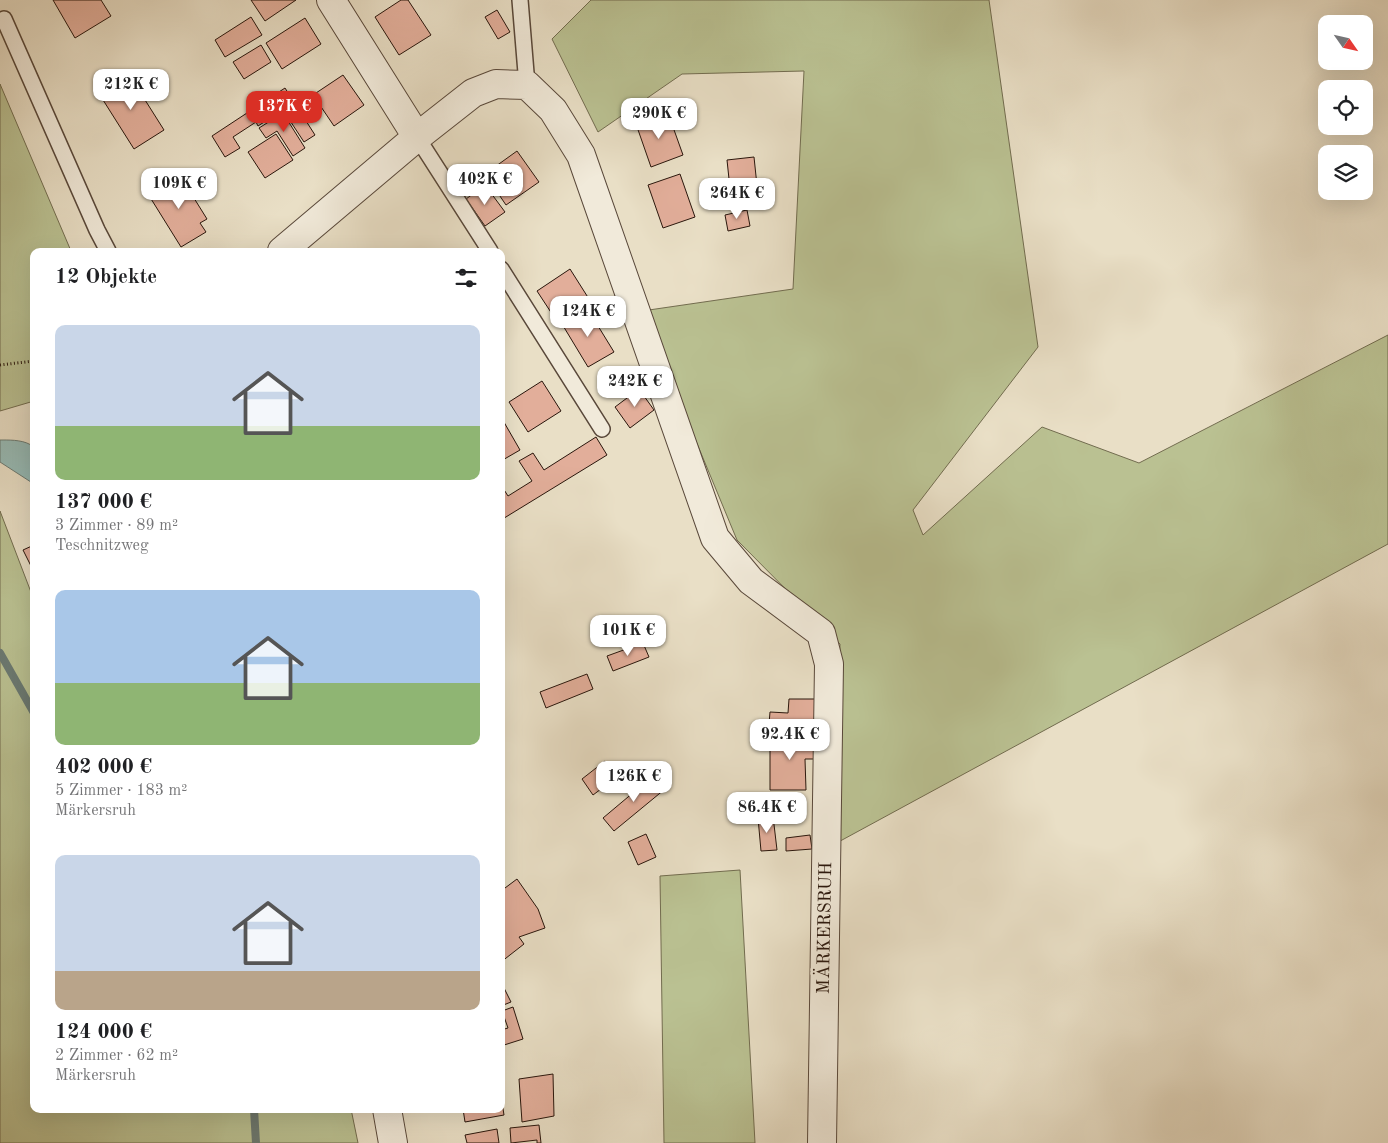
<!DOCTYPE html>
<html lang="de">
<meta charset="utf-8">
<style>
:root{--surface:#fff;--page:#f6f6f6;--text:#202124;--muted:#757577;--accent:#d93025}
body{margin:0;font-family:"Old Standard TT",serif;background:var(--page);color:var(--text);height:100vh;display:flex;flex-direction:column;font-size:19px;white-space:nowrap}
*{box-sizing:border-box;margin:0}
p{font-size:16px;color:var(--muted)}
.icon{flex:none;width:28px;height:28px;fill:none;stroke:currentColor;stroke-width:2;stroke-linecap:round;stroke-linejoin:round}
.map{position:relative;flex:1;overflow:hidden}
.drawer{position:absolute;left:30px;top:248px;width:475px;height:865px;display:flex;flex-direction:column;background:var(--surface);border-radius:10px;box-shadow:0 5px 20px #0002}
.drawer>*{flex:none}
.needle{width:32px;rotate:124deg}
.tools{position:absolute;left:1318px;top:15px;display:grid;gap:10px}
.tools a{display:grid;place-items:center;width:55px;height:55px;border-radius:10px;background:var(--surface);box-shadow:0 5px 20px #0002;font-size:25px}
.price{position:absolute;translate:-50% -42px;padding:0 11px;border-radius:10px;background:#fff;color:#222;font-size:16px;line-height:32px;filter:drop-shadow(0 1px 2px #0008)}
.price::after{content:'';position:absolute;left:50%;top:30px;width:15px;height:11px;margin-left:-8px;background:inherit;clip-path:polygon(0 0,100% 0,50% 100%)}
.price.current{background:var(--accent);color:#fff}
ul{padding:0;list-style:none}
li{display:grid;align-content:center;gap:10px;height:265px;padding:0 25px}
li span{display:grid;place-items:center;height:155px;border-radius:10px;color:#555}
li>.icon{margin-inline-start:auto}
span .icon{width:90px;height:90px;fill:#fffc;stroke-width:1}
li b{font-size:21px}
h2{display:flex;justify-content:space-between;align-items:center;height:60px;padding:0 25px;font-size:21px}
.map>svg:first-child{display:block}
.green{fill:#bac192;stroke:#726c4f}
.water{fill:#97bcb8;stroke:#6b7a73}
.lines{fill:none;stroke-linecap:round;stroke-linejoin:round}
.stream{stroke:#6b7a73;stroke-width:8}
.building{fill:#e2ae9a;stroke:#29160c}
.service-casing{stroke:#59483a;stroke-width:18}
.minor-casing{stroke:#59483a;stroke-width:30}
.path{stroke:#29160c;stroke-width:3;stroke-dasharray:1 2.5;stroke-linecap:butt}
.service{stroke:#f1eada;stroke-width:15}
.minor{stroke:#f1eada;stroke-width:28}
.labels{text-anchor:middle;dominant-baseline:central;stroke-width:5;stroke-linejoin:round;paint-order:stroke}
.street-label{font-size:18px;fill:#29160c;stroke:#f1eada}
</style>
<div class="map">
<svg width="1388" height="1143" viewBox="0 0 1388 1143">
<rect width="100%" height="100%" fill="#e9dfc6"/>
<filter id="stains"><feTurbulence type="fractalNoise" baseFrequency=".004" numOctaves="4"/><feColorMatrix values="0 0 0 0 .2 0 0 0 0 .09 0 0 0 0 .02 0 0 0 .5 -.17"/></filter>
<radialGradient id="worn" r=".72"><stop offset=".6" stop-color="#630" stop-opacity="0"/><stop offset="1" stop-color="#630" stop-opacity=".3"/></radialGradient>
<g class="green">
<polygon points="591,0 989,0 1038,347 913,510 923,535 1042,427 1139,463 1388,335 1388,544 831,846 840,644 737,540 642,311 793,289 804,71 682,74 598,132 552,39"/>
<polygon points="0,84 71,251 34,251 34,401 0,411"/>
<polygon points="0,511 34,600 34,1109 351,1109 358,1143 0,1143"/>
<polygon points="740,870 755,1143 664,1143 660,876"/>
</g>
<path class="water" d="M2,440C13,440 25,440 34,447V484L0,462V440Z"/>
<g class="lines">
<g class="stream">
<polyline points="0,653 34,713"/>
<polyline points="254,1109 256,1143"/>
</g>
</g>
<g class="building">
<polygon points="53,0 101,0 111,16 75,38"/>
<polygon points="251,0 296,0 265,21"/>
<polygon points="401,0 408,0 431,35 399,55 375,17"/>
<polygon points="497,10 510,32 498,39 485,17"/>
<polygon points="251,17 262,35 225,57 215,40"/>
<polygon points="305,18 321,44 282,69 266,43"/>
<polygon points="261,45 271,62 244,79 233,62"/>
<polygon points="128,73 164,130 134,149 98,92"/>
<polygon points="343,75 364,105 334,126 313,95"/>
<polygon points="285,88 315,135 304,142 283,110 258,126 256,122 233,137 240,148 225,157 212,136"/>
<polygon points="283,113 305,148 293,156 277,131 266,138 259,128"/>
<polygon points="668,113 683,155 651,167 636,124"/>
<polygon points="276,134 293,160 265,178 248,152"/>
<polygon points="517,151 539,182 506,205 485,174"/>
<polygon points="754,157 758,195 731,198 727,160"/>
<polygon points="179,174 207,219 200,223 206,232 181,247 148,194"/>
<polygon points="680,174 695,217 663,228 648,185"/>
<polygon points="485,185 505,212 485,226 466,199"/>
<polygon points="747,210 750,226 728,231 725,215"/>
<polygon points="570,269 589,299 556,320 537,291"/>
<polygon points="587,308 614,352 588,367 562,324"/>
<polygon points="542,381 561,411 528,432 509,402"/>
<polygon points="639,389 654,410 630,428 615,407"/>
<polygon points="501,417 520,450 501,461"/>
<polygon points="596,437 607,455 501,520 501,485 508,496 532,481 519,461 533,453 544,470"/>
<polygon points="34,545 34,572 23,550"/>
<polygon points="643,643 649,657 613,671 607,656"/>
<polygon points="587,674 593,689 546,708 540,692"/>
<polygon points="789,699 815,699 815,725 769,724 770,712 788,713"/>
<polygon points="770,736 815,736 816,759 805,759 806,790 770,790"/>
<polygon points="605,761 617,777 593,795 582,779"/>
<polygon points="653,776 665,789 614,831 603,818"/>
<polygon points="773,816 777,850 761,851 758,818"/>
<polygon points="646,834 656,857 638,865 628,842"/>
<polygon points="810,835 812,849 786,851 786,838"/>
<polygon points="517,879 538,909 545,928 519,937 524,944 501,962 501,891"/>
<polygon points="501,982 511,1002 501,1006"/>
<polygon points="513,1007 523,1039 501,1046 501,1030 508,1028 502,1011"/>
<polygon points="553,1074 554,1116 522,1122 519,1079"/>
<polygon points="501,1096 504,1115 465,1122 463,1109 501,1109"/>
<polygon points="539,1125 541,1143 537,1143 537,1140 511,1143 510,1128"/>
<polygon points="497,1129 499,1143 467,1143 465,1135"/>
</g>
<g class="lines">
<g class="service-casing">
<g id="service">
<polyline points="520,0 527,85"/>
<polyline points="4,19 97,230 108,251"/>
<polyline points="417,137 490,251"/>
<polyline points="501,269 602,429"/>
</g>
</g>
<g class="minor-casing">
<g id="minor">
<polyline points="417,137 473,93 496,84 527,85 553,110 581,155 715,538 751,581 821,633 829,664 822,1143"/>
<polyline points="282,251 417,137 331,0"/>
<polyline points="387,1109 393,1143"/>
</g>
</g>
<polyline class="path" points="0,365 34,361"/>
<use href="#service" class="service"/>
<use href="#minor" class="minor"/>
</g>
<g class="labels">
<g class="street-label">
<text transform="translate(825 928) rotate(-89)">MÄRKERSRUH</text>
</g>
</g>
<rect width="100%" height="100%" filter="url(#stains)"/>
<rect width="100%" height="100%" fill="url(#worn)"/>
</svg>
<div class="tools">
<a><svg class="needle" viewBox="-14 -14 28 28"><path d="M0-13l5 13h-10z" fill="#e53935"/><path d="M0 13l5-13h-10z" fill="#757577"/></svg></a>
<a><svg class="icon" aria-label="locate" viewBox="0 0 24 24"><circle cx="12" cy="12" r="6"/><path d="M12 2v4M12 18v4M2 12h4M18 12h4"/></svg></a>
<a><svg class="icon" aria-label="layers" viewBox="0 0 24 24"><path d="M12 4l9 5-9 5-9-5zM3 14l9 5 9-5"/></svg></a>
</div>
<b class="price" style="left:131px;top:111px">212K €</b>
<b class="price current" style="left:284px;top:133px">137K €</b>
<b class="price" style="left:659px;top:140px">290K €</b>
<b class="price" style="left:485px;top:206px">402K €</b>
<b class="price" style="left:179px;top:210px">109K €</b>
<b class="price" style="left:737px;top:220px">264K €</b>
<b class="price" style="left:588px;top:338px">124K €</b>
<b class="price" style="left:635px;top:408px">242K €</b>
<b class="price" style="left:628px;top:657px">101K €</b>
<b class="price" style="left:790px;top:761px">92.4K €</b>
<b class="price" style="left:634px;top:803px">126K €</b>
<b class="price" style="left:767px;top:834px">86.4K €</b>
<section class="drawer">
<h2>12 Objekte<svg class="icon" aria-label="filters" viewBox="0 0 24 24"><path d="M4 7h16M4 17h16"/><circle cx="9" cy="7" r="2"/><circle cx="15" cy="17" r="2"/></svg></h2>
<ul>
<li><span style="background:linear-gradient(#c9d6e8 65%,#8fb573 0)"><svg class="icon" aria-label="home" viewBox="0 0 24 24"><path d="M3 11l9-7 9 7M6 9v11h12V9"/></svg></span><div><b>137 000 €</b><p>3 Zimmer · 89 m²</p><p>Teschnitzweg</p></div></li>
<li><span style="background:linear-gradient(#a9c7e8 60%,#8fb573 0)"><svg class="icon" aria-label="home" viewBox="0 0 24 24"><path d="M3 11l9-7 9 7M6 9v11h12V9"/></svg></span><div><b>402 000 €</b><p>5 Zimmer · 183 m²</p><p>Märkersruh</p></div></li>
<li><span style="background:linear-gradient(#c9d6e8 75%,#b9a48a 0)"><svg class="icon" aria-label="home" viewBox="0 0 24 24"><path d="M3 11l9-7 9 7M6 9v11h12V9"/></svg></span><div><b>124 000 €</b><p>2 Zimmer · 62 m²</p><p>Märkersruh</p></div></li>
</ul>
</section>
</div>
